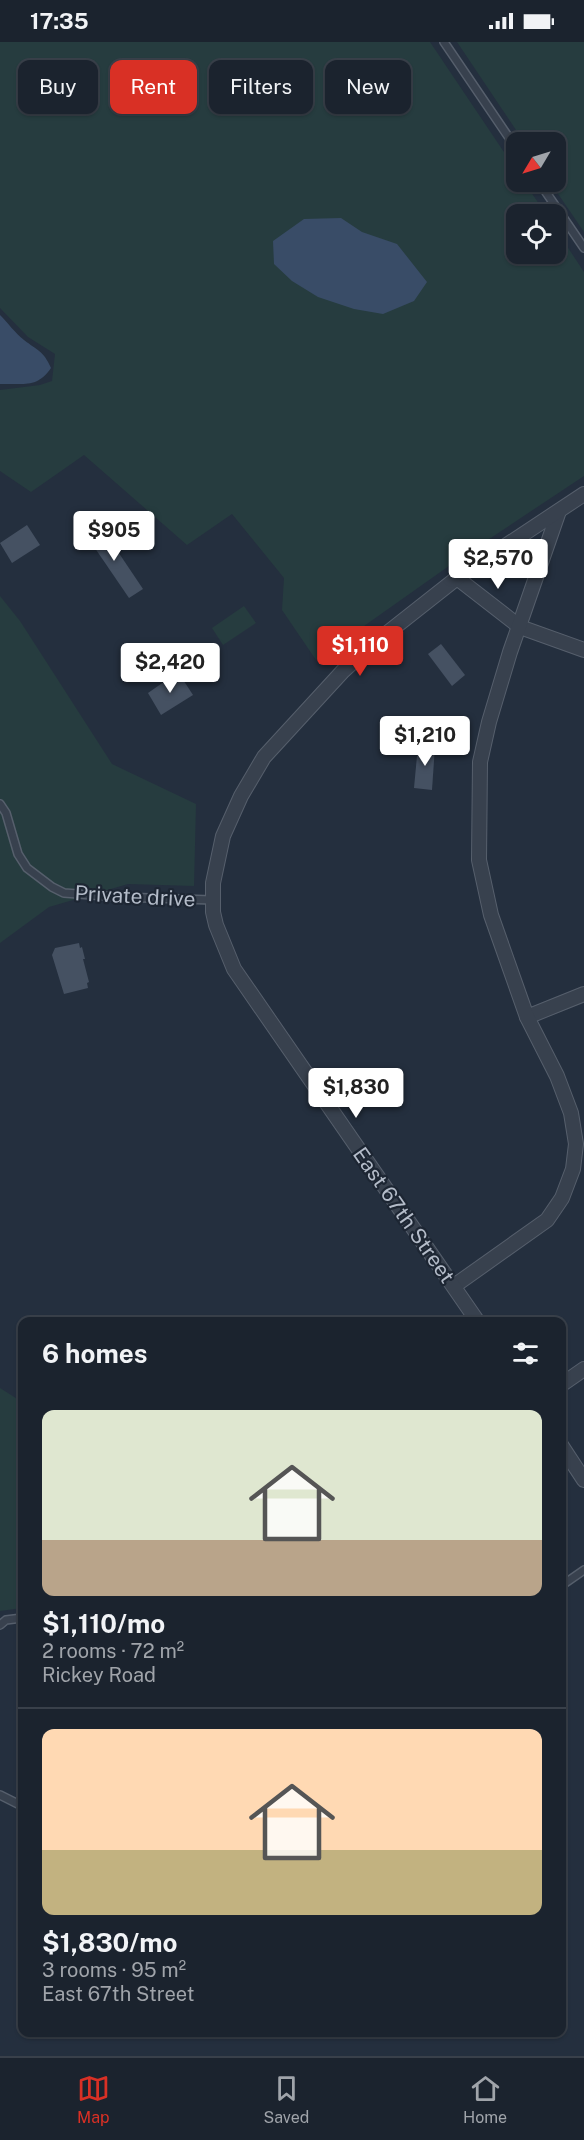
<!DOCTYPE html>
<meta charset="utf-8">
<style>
:root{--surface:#1b232e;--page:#242b36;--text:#f1f3f6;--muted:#a0a4aa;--line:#39404a;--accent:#d93025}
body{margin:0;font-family:"Public Sans",sans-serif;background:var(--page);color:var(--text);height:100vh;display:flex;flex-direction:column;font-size:22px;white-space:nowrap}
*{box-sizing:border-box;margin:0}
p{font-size:20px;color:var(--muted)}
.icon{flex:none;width:33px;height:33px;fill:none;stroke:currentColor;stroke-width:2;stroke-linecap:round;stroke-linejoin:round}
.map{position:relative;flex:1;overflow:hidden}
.drawer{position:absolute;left:18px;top:1275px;width:548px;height:720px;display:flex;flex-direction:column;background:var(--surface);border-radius:12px;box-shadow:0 2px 4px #0004,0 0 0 2px var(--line)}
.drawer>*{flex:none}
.guide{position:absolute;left:18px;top:18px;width:549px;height:54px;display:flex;gap:12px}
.needle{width:39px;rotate:232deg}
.fabs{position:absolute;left:506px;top:90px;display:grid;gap:12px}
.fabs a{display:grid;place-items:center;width:60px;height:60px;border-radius:12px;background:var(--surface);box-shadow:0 2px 4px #0004,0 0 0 2px var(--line);font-size:30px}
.price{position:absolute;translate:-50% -51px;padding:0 14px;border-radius:6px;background:#fff;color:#222;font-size:20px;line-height:39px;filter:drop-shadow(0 2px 3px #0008)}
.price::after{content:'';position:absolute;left:50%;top:36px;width:18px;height:14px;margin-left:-9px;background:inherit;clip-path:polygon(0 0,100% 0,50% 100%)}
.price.active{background:var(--accent);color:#fff}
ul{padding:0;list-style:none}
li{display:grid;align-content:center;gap:12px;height:318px;padding:0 24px}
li+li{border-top:2px solid var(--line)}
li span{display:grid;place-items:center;height:186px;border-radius:12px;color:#555}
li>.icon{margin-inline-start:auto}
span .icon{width:108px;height:108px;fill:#fffc;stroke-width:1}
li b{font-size:26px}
h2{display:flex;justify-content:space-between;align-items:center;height:72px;padding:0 24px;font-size:26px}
.pill{padding:0 21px;border-radius:12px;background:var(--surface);box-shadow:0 2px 4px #0004,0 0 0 2px var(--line);font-size:21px;line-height:54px}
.pill.active{background:var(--accent);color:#fff}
.status{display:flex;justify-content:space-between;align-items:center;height:42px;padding:0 30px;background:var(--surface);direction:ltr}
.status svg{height:16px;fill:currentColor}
.tab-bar{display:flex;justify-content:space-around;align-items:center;height:84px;border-top:2px solid var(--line);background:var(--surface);font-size:16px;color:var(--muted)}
.tab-bar a{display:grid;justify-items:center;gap:3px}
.tab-bar .active{color:var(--accent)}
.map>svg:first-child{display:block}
.green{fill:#263c3f}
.water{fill:#394c67}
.building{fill:#455162}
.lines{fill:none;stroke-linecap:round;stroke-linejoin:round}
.lane-casing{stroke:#565f6c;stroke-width:10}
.street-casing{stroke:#565f6c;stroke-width:16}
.lane{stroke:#38414e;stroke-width:7}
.street{stroke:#38414e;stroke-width:14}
.labels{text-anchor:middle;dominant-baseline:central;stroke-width:4.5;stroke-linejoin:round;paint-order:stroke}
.street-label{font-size:21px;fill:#b4bcc9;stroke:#1d2633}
</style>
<div class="status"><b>17:35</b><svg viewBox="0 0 49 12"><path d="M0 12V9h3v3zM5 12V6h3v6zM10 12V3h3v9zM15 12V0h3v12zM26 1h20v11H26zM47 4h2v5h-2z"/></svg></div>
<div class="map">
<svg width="584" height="2014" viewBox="0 0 584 2014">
<rect width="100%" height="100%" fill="#242f3e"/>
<g class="green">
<polygon points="0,0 430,0 516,128 516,140 524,140 546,172 516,172 516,212 555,212 555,186 584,230 584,434 456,519 316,618 282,568 284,536 232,472 187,503 84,413 31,450 0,429 0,348 40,343 52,339 55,312 28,295 0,266"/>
<polygon points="457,0 584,0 584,190 550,140 555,140 555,100 524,100"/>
<polygon points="0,554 20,579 112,722 196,762 194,844 128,842 49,865 0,901"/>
<polygon points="244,564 256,581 223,603 212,586"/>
<polygon points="0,1346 22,1360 22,1566 0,1569"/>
</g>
<g class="water">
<polygon points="341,176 362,190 397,202 427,240 414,259 383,272 354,267 318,255 292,239 274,222 273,199 304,177"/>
<path d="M0,273C8,281 15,291 24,298C38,309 43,308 51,326C37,347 22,341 0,342Z"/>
</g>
<g class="building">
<polygon points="27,483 40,503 12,521 0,501"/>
<polygon points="100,483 143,547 129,556 86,493"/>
<polygon points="441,602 465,633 452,644 428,612"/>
<polygon points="178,630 193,653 161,673 148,651"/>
<polygon points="418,703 435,704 432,748 414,746"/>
<polygon points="79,901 80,906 82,905 85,917 83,917 89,940 87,941 88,946 64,952 52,913 55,906"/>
</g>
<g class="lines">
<g class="lane-casing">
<g id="lane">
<polyline points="444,0 516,106"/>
<polyline points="539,140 584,206"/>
<polyline points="0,762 6,771 18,812 27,826 52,845 64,851 119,855 212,858"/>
<polyline points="561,1544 584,1528"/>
<polyline points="0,1583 6,1578 22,1576"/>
<polyline points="0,1753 22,1764"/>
</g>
</g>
<g class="street-casing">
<g id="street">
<polyline points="457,536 520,585 584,608"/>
<polyline points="527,975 584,952"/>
<polyline points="454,1244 547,1178 562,1156 573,1127 576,1102 571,1071 557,1034 527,975 491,873 479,818 480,720 489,680 510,610 559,469"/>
<polyline points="478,1280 234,927 216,883 213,870 213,841 223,794 241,754 264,715 343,629 367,607 457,536 584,452"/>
<polyline points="561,1343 584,1327"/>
<polyline points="561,1403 584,1438"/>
</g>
</g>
<use href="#lane" class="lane"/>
<use href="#street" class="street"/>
</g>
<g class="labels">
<g class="street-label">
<text transform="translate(135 854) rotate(3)">Private drive</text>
<text transform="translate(404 1173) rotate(55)">East 67th Street</text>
</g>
</g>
</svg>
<div class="fabs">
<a><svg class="needle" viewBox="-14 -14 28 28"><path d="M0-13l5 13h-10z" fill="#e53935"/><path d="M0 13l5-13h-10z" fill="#a0a4aa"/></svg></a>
<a><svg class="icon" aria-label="locate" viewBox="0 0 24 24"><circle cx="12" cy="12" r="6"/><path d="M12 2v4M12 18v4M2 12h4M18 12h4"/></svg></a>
</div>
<b class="price" style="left:114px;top:520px">$905</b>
<b class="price" style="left:498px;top:548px">$2,570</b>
<b class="price active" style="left:360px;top:635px">$1,110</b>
<b class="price" style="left:170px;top:652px">$2,420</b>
<b class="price" style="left:425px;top:725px">$1,210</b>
<b class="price" style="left:356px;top:1077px">$1,830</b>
<div class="guide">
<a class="pill">Buy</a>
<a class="pill active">Rent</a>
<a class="pill">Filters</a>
<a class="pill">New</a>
</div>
<section class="drawer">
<h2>6 homes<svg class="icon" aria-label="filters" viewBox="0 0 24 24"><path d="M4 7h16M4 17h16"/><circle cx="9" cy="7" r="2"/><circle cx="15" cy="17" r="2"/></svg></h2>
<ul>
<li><span style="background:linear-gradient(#dfe7d0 70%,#b9a48a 0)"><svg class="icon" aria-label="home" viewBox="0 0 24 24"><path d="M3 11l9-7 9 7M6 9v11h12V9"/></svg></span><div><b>$1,110/mo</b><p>2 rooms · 72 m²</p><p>Rickey Road</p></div></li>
<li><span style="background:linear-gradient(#ffd9b3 65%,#c2b280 0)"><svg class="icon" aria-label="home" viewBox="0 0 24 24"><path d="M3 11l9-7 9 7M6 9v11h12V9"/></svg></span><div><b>$1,830/mo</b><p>3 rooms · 95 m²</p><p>East 67th Street</p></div></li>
</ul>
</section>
</div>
<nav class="tab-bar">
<a class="active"><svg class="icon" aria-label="map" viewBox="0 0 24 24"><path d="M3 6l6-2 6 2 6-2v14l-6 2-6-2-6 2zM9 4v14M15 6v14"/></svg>Map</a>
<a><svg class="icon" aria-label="saved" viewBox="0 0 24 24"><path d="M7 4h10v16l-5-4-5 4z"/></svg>Saved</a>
<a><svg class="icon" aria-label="home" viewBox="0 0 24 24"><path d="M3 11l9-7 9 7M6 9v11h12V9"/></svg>Home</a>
</nav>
